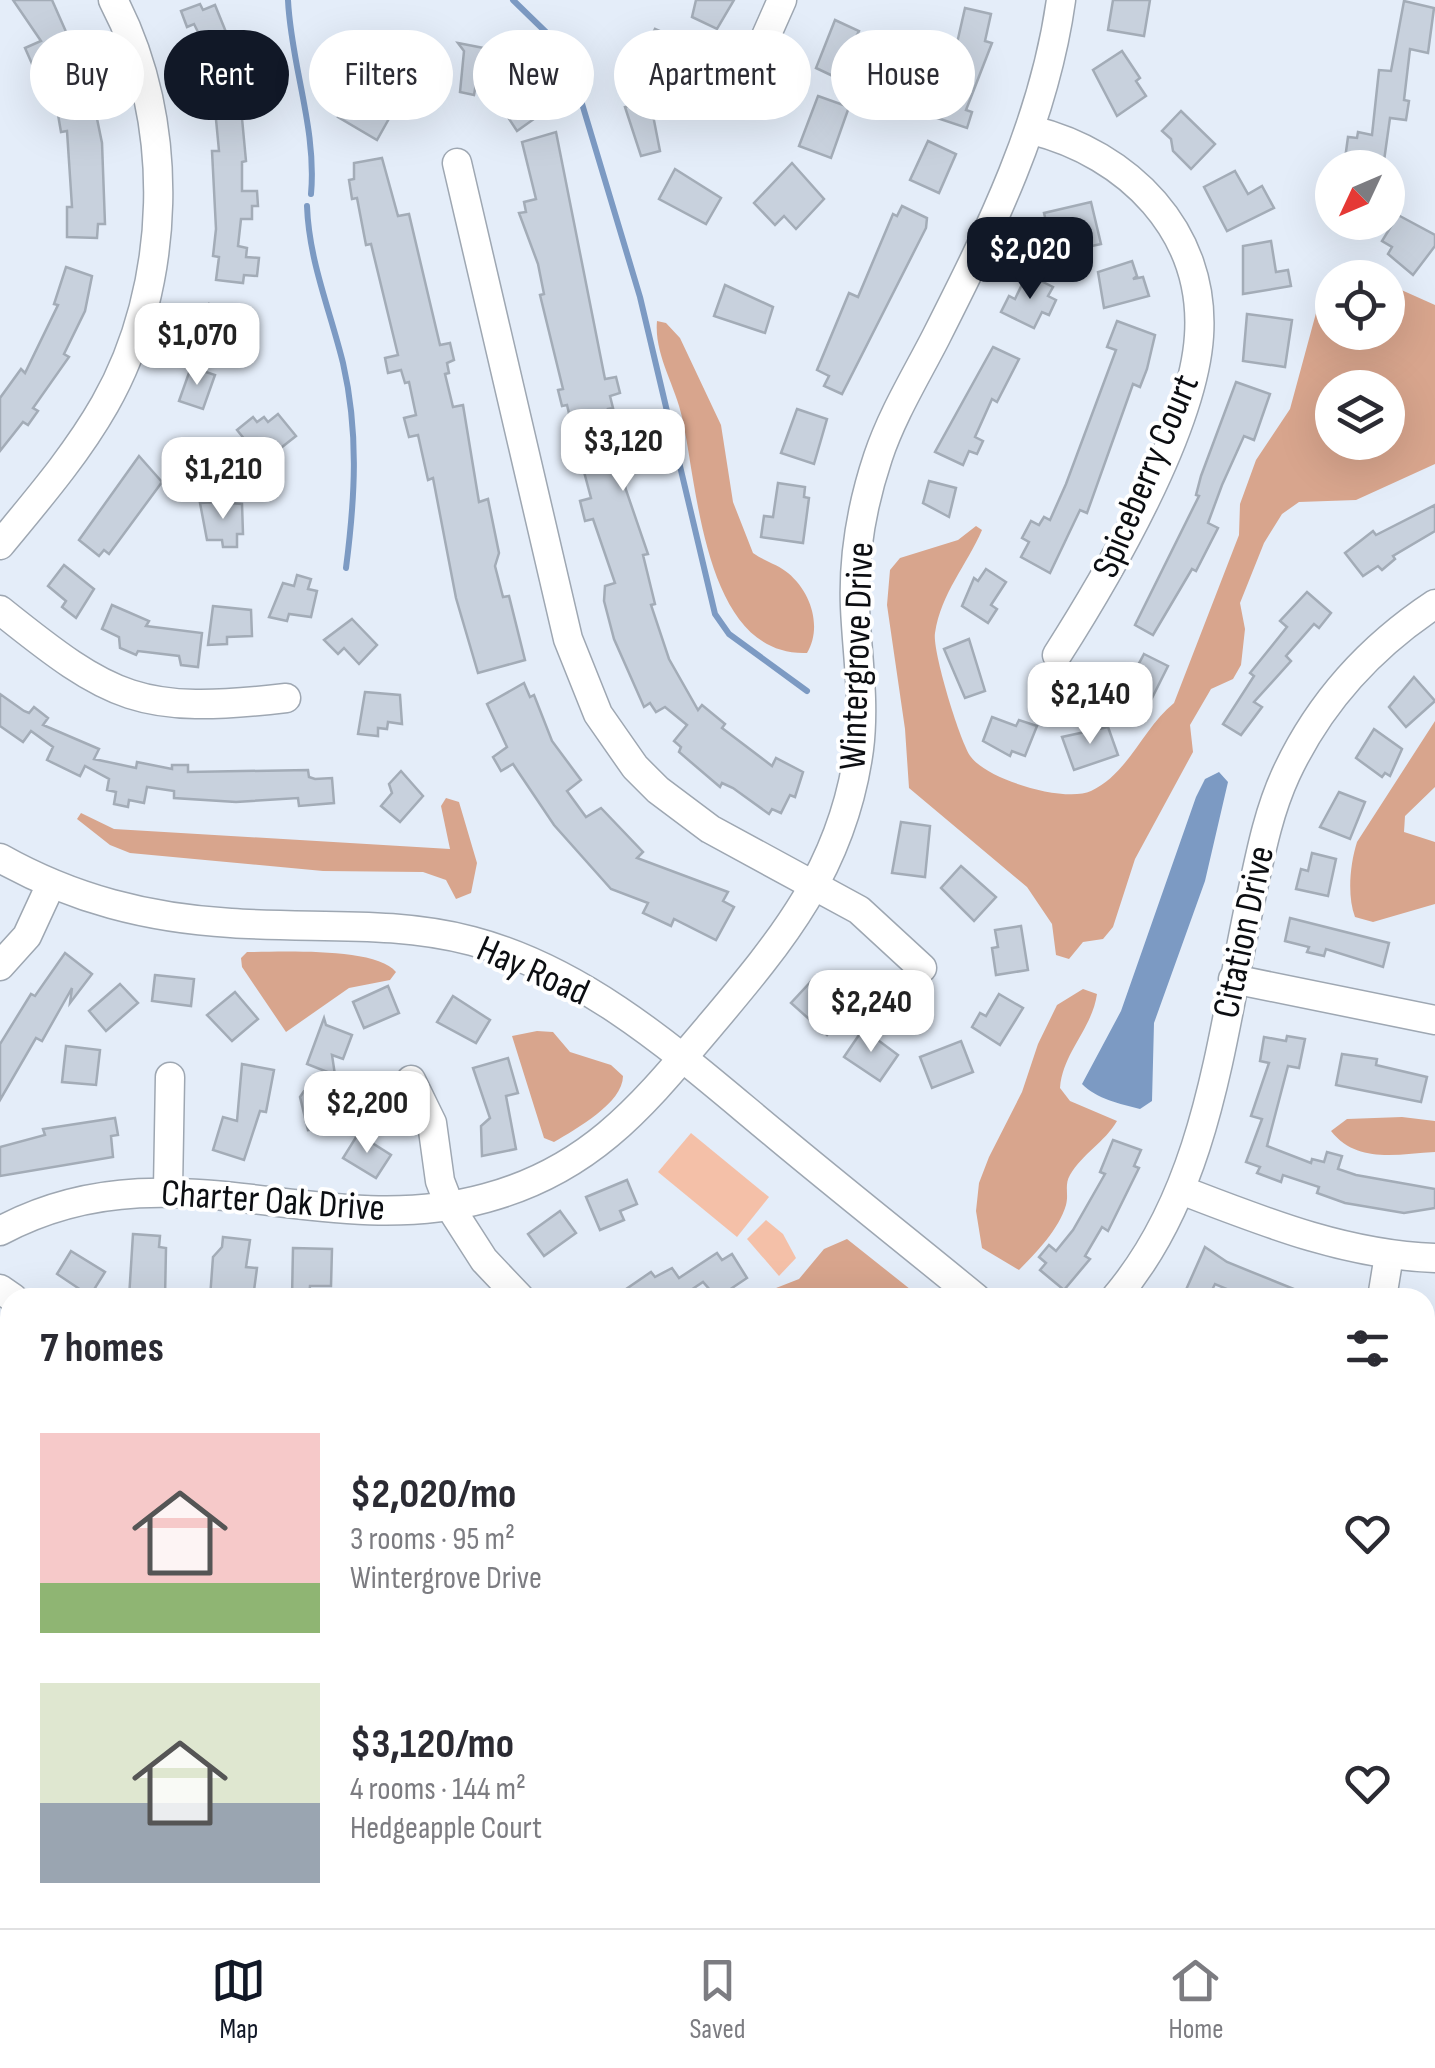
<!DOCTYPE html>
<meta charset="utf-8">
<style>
:root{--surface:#fff;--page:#f2f2f3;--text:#2b2b33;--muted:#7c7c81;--line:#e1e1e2;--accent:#111827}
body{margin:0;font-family:"Sofia Sans Condensed",sans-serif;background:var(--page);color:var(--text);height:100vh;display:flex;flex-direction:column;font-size:38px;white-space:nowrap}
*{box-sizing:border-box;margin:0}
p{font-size:32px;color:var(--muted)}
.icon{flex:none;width:55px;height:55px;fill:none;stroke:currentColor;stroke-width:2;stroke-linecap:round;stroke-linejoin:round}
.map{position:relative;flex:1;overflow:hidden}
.side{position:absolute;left:0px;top:1288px;width:1435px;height:642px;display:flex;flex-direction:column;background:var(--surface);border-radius:30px 30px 0 0;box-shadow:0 10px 40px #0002}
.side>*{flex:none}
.banner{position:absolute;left:30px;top:30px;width:1375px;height:90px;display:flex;gap:20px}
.needle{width:65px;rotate:226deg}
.buttons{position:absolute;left:1315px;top:150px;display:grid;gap:20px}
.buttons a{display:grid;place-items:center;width:90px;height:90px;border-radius:50%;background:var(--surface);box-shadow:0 10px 40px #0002;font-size:50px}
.price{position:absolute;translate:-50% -85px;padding:0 22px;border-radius:20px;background:#fff;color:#222;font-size:32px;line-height:65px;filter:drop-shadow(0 2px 5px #0008)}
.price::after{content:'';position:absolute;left:50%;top:60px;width:30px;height:22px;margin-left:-15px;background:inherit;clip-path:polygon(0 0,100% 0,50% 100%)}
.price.selected{background:var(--accent);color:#fff}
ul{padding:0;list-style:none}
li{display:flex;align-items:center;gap:30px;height:250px;padding:0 40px}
li span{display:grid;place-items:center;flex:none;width:280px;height:200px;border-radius:0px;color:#555}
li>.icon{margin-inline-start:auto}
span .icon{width:120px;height:120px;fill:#fffc;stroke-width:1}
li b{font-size:42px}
h2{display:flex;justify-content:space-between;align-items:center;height:120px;padding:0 40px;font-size:42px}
.pill{padding:0 35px;border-radius:45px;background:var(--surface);box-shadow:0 10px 40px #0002;font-size:35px;line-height:90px}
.pill.selected{background:var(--accent);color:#fff}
.dock{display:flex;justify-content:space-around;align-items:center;height:140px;border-top:2px solid var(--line);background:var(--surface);font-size:28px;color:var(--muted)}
.dock a{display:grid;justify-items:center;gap:5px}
.dock .selected{color:var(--accent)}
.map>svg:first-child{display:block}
.green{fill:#f4c0a8}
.forest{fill:#d8a58d;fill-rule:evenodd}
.water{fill:#7c9ac3}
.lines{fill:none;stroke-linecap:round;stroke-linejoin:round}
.stream{stroke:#7c9ac3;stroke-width:6}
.building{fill:#c8d1dd;stroke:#a3acb7;stroke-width:2.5}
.minor-casing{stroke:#9ea7b2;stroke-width:31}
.major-casing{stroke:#a27059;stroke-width:39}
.minor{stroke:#fff;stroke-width:28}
.major{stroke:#f7c8b2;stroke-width:35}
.labels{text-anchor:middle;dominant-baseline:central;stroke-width:8;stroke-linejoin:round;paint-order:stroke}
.street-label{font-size:38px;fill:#0c0e12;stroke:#fff}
</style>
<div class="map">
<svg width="1435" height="1928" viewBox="0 0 1435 1928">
<rect width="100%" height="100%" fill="#e4edf9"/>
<g class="green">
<polygon points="691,1133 769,1197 737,1237 658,1172"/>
<polygon points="766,1220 783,1234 796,1258 779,1276 747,1239"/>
</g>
<g class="forest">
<path d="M1332,279V332H1388V284L1435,305V464L1356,500L1299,502L1282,514L1264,543L1240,603L1245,629L1241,665L1233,679L1211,689L1190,725L1193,752L1135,859L1113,927L1103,939L1083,942L1069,959L1056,955L1052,924L1027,887L909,788L905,729L887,605L890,570L900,558L958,540L976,526L982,530C967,565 941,593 935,633C932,650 960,742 971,757C988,780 1065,803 1091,791C1129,773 1143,728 1174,703L1239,535L1240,504L1256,460L1290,409L1322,291ZM1332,388H1388V442H1332Z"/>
<path d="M657,321L666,323L680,338L721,425L733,502L753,553C764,561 779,565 788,573C812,593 822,628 807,653C704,657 698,487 682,417C675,385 654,354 657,321Z"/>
<path d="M1435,721V787L1405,816L1404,832L1435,842V904L1373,922L1355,917C1347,896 1350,864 1357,842Z"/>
<polygon points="446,798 459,802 477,863 471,893 456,899 446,880 423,872 323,871 130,853 110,845 77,819 81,813 114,829 450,849 441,806"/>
<path d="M247,952C280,952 376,947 396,972L390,980L349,988L286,1032L242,967L241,958Z"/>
<path d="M1083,989L1097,994C1092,1029 1063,1052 1060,1088L1070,1101L1117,1121C1104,1143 1083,1153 1070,1175C1064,1185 1069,1194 1066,1205C1059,1229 1036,1253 1019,1270L982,1248L976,1211L979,1183L989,1157L1022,1092L1038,1044L1057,1005Z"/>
<path d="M537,1031L553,1032L570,1052L611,1065L623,1076C623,1103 576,1129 554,1142L544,1138L512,1036Z"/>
<path d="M1402,1117L1435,1121V1152C1397,1154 1357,1164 1331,1131L1347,1119Z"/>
<polygon points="847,1239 920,1297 753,1297 799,1279 824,1249"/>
</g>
<path class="water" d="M1219,772L1228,782L1205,881L1154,1023L1152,1101L1140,1109C1120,1104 1097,1099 1082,1084L1121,1011L1196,797L1205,779Z"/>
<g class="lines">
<g class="stream">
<path d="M288,0C291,65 317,129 311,194"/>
<polyline points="513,0 551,37 577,87 640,297 715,614 729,634 807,691"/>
<path d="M307,206C309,261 330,310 343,363C359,433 355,498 346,568"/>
</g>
</g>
<g class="building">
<polygon points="13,0 52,0 82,68 50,82 42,62 33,66 25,48 41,41"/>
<polygon points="696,0 734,0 717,29 692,17"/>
<polygon points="1113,0 1150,0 1144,36 1108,30"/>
<polygon points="1404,1 1434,8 1428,53 1410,49 1404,100 1409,101 1406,120 1390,118 1383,168 1352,168 1353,160 1345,159 1348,137 1357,138 1358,132 1372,135 1379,70 1391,71"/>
<polygon points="200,4 203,10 215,5 228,37 204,44 194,24 187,27 181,11"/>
<polygon points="965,8 991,14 985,41 992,43 966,110 972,112 967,128 934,117 950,74"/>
<polygon points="835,20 859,31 835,77 816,68"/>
<polygon points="655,29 682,41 663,85 635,71"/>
<polygon points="424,43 437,88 409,96 396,51"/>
<polygon points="458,43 494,50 492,58 496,59 490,91 478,72 474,95 460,92 464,51"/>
<polygon points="1122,51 1140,78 1136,81 1146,96 1117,116 1093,70"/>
<polygon points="237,65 246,161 242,162 242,191 257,191 258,206 252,206 252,219 241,219 238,246 247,248 246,257 259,258 257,276 244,275 243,283 216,280 219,257 213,256 216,229 212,151 219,151 215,109 209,110 206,93 214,91 212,69"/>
<polygon points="539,79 555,104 517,131 500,105"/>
<polygon points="354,92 376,100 374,104 391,115 377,140 338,117"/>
<polygon points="818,96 849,107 831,158 799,146"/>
<polygon points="85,98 87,110 95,109 102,143 105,224 98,224 97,238 67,237 67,207 72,207 67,131 61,132 56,103"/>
<polygon points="650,100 660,151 641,156 625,107"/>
<polygon points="1181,111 1215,144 1191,169 1173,151 1171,139 1162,131"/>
<polygon points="556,132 605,379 616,377 620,393 610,396 613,408 608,409 626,490 648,554 643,555 655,604 651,605 669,659 698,710 702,705 725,724 722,728 772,766 776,758 803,772 795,797 790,795 781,813 772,809 769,814 733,788 722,783 720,787 679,752 681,747 674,741 687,725 665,707 656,712 650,703 644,707 614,639 604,601 605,586 615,583 593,519 585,521 580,501 591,498 583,468 578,469 569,443 575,439 567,405 562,406 558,390 563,389 540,295 544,294 538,264 519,213 526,212 524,202 536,199 522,142"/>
<polygon points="928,141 956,154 939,193 910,180"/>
<polygon points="382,158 398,216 409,214 440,345 450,343 454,360 447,363 449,373 445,374 453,407 463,405 479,502 488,499 499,553 495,566 503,597 509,596 525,660 478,673 456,598 433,478 428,480 418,435 409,437 404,418 416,415 409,382 405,383 401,370 388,373 385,358 398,355 371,244 366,245 357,198 352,199 349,180 354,179 354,163"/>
<polygon points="792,163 824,199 796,229 784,216 775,225 754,203"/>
<polygon points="675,169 721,198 706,224 659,199"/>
<polygon points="1235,171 1248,194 1262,186 1274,208 1227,231 1204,187"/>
<polygon points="1091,202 1101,244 1064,252 1062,244 1052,246 1044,213"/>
<polygon points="902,206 927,218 926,228 842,394 824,386 829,376 817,370 849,293 858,297 893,214 897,216"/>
<polygon points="1398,215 1435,235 1435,246 1413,275 1388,254 1392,247 1382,241"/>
<polygon points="1271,241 1276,272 1288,270 1291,286 1243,294 1243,246"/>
<polygon points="1132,261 1137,276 1133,279 1143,277 1149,296 1104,308 1098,272"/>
<polygon points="66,267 92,276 85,311 64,354 69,357 33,408 38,411 28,425 23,422 0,451 0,398 21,369 25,373 58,305 54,304"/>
<polygon points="1027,274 1053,287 1048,296 1056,300 1049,315 1042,312 1034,328 1001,312 1009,296 1015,299"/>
<polygon points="725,285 773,307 765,333 714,316"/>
<polygon points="209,304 234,311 228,346 199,339"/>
<polygon points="1247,314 1292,320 1285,367 1243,361"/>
<polygon points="1117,321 1155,335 1147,369 1140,387 1133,384 1087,513 1080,510 1050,573 1021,557 1029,542 1022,538 1031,521 1039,525 1044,517 1050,520 1066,484 1116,350 1107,347"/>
<polygon points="993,347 1019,359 997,402 992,399 975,437 983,441 977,454 969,451 963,465 935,452"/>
<polygon points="191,367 215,375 203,409 179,401"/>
<polygon points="1236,382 1270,394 1254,440 1244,436 1222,485 1208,523 1218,528 1196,571 1192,569 1153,635 1135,625 1199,496 1196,495 1201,476"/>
<polygon points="797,409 827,419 814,464 781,453"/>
<polygon points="278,414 296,436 263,462 237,430 253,417 257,422 264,417 268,422"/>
<polygon points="139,456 162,482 109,554 104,550 99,556 79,540"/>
<polygon points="929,481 956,488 949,517 923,503"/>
<polygon points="778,483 805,487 804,497 809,498 803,543 761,537 764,516 773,517"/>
<polygon points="217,502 242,504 243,534 237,534 237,547 223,547 222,540 207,540 200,503"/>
<polygon points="1435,505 1435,531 1393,556 1395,559 1382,570 1378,566 1363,576 1345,553 1373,531 1376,535"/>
<polygon points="64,565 94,589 76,618 62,607 66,601 48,586"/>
<polygon points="986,569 1006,582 991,605 997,609 988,623 962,606 974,578 978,581"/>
<polygon points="297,575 311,579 308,589 317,591 311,617 289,614 287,621 269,617 283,583 294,586"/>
<polygon points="1307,592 1331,613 1319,628 1314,624 1286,656 1291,661 1254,702 1262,707 1241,735 1223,724 1254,676 1250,673 1287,627 1280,621"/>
<polygon points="112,605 149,621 146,626 202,633 198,667 181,665 179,656 138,651 136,655 120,648 119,637 102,629"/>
<polygon points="213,606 251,610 252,636 227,637 227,644 208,645"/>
<polygon points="352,619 377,645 359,664 344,648 338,654 324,640"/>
<polygon points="969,639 985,691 965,698 944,649"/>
<polygon points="1144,654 1168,666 1144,714 1117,701 1122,684 1127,686"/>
<polygon points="1414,677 1435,701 1406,727 1389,707"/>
<polygon points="524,683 530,697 534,695 552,741 581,780 567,791 586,817 601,808 643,852 637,858 728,892 723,901 734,907 716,940 674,919 671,926 643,913 648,903 611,889 554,825 513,764 501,771 493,757 507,747 487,704"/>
<polygon points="365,692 400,695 402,724 388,722 387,729 378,728 378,736 358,734"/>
<polygon points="0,694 24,711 29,713 34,707 48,718 43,725 99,749 94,759 136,768 137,762 172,769 172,765 188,765 188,772 308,770 309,777 315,779 332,778 334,803 299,806 298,798 236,802 174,798 174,791 147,787 144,803 129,800 128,807 114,804 116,792 107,790 109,779 85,766 80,776 47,760 53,747 31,731 23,742 0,726"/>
<polygon points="992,717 1016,726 1019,720 1037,726 1025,756 1012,751 1010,756 983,741"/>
<polygon points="1108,727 1118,755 1074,770 1062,737"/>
<polygon points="1374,729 1402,749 1390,776 1385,773 1382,777 1356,758"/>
<polygon points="401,771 423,796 400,822 381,806 392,793 389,784"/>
<polygon points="1339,792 1365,802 1350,839 1320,827"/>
<polygon points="901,822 930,826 925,877 892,873"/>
<polygon points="1312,853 1336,859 1328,896 1296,889 1301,869 1308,871"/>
<polygon points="961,866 996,897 974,921 941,888"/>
<polygon points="1290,918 1389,943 1383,967 1326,949 1324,956 1307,952 1309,947 1285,941"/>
<polygon points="1021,926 1028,970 996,975 992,948 998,947 995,930"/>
<polygon points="65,953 92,974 70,1003 72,988 42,1041 36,1038 0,1100 0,1044 31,994 35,996"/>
<polygon points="155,975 194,979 191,1006 152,1001"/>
<polygon points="816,976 848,1012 827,1035 791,1003"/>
<polygon points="120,984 138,1003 106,1031 89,1011"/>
<polygon points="388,986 399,1013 364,1028 353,1002"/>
<polygon points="235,992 258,1019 232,1041 207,1015"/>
<polygon points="999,994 1023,1008 1000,1045 972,1027 980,1013 986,1016"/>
<polygon points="453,996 490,1020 476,1043 437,1022"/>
<polygon points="324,1018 326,1025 352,1035 343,1059 332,1055 335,1075 307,1064"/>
<polygon points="863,1029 898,1055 880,1081 844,1057"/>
<polygon points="1287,1036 1305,1039 1299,1068 1288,1066 1267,1146 1311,1163 1312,1159 1324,1162 1327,1152 1342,1156 1338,1169 1356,1175 1435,1189 1435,1208 1404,1213 1345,1203 1317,1193 1319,1187 1283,1175 1281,1182 1257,1173 1260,1167 1246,1162 1262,1119 1251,1116 1269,1063 1260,1061 1264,1037 1286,1041"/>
<polygon points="961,1041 973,1072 932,1088 920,1057"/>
<polygon points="66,1046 100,1050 96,1085 62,1082"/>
<polygon points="1342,1054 1377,1059 1376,1065 1427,1077 1421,1102 1336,1085"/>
<polygon points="508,1058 518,1093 506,1096 516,1149 482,1156 481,1126 490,1118 473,1068"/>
<polygon points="242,1064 274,1070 266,1112 260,1111 244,1160 213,1150 223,1117 237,1121"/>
<polygon points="337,1084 343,1125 308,1130 300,1097 304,1091"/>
<polygon points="115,1118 118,1135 111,1136 113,1157 0,1176 0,1147 45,1135 43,1129"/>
<polygon points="358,1134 391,1155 376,1178 343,1158"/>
<polygon points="1113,1140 1141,1150 1134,1166 1139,1168 1108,1231 1102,1227 1085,1256 1090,1259 1064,1290 1040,1270 1046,1263 1039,1257 1049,1245 1056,1251 1073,1230 1105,1174 1100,1172"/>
<polygon points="627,1180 637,1204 620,1211 624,1220 600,1230 586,1197"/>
<polygon points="560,1211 576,1233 544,1256 528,1234"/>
<polygon points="133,1234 160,1236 159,1247 166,1248 165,1298 129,1298"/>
<polygon points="223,1237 250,1240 246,1267 257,1268 253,1298 210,1298 213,1257 222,1247"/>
<polygon points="1205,1247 1227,1262 1316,1298 1248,1298 1215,1284 1208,1298 1195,1298 1185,1292"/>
<polygon points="293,1248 332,1249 331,1286 310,1286 309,1298 292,1298"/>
<polygon points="71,1251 105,1272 90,1296 57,1274"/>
<polygon points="717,1253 722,1260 732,1254 747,1278 717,1298 703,1282 679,1298 613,1298 651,1272 655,1277 672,1268 679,1278"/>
</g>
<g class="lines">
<g class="minor-casing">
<g id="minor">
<polyline points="736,104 782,0"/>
<path d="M1032,130C1128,154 1206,231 1199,336C1193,430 1108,575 1057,655"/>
<polyline points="457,163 568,639 598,714 635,767 658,790 710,829 859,910 922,968"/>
<path d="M0,545C37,500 76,455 105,404C172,286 177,121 113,0"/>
<path d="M0,610C112,700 140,715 286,698"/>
<path d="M0,858C73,899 148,918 231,923C312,929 392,920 472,941C590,972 684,1059 776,1135C842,1190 909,1243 976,1298"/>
<polyline points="0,966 27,936 51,884"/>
<polyline points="1233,979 1435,1020"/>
<polyline points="411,1080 432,1123 440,1181 450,1207 484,1260 520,1298"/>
<polyline points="168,1189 170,1077"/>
<path d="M1181,1190C1264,1222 1346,1255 1435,1258"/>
<path d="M0,1231C168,1141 319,1244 486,1198C590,1170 641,1107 708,1028C782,940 843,868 859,749C865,701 857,655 855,607C853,556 862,505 878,457C892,415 916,376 936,337C991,228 1044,122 1061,0"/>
<polyline points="0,1289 13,1298"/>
<path d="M1115,1298C1209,1188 1221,1035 1251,898C1260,856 1268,813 1286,774C1319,703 1370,647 1435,604"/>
<polyline points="1382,1298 1389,1255"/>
<polyline points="1425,1436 1435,1440"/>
<polyline points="1425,1660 1435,1668"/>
<polyline points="0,1881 10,1889"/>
<polyline points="50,1920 60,1928"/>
<polyline points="798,1928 798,1920"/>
<polyline points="1031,1928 1032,1920"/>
</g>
</g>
<g class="major-casing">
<g id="major">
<polyline points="1425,1831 1435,1817"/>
<polyline points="1425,1904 1435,1890"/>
<polyline points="1359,1928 1364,1920"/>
</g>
</g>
<use href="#minor" class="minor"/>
<use href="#major" class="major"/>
</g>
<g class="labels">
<g class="street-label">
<text transform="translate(1146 476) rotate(-67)">Spiceberry Court</text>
<text transform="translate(857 656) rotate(-88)">Wintergrove Drive</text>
<text transform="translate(1244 932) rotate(-78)">Citation Drive</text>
<text transform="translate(533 971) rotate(24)">Hay Road</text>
<text transform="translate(273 1201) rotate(4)">Charter Oak Drive</text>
</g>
</g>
</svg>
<div class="buttons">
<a><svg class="needle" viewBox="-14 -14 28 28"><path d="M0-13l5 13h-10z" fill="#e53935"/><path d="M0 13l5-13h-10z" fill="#7c7c81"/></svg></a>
<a><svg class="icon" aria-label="locate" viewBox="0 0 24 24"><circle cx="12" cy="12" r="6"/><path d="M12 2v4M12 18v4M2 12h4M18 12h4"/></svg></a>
<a><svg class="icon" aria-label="layers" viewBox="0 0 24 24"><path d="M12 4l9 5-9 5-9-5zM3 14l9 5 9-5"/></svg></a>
</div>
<b class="price selected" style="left:1030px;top:302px">$2,020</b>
<b class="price" style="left:197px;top:388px">$1,070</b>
<b class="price" style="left:623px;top:494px">$3,120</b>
<b class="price" style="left:223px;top:522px">$1,210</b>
<b class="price" style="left:1090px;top:747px">$2,140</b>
<b class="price" style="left:871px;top:1055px">$2,240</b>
<b class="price" style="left:367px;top:1156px">$2,200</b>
<div class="banner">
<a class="pill">Buy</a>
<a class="pill selected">Rent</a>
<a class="pill">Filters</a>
<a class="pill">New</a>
<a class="pill">Apartment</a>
<a class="pill">House</a>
</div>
<section class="side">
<h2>7 homes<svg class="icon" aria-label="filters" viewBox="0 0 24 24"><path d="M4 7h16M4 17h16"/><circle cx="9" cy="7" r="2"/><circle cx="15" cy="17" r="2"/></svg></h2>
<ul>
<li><span style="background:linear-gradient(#f6c9c9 75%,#8fb573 0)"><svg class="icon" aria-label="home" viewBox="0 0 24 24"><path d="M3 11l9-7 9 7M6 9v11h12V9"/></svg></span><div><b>$2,020/mo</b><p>3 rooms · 95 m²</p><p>Wintergrove Drive</p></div><svg class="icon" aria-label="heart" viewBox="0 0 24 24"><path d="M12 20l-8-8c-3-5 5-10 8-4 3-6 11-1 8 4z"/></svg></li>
<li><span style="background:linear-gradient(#dfe7d0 60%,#9aa5b1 0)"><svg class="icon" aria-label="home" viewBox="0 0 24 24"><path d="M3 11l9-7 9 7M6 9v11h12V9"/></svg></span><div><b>$3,120/mo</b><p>4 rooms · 144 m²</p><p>Hedgeapple Court</p></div><svg class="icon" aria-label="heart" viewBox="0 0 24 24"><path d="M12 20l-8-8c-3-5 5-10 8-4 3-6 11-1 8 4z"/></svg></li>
</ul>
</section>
</div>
<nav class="dock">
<a class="selected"><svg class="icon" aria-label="map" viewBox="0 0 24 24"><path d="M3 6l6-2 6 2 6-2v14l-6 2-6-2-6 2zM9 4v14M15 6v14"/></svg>Map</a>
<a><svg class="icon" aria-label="saved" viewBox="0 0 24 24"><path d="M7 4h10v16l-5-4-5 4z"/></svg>Saved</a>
<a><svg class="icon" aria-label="home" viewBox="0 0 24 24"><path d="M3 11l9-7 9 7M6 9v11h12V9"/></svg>Home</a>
</nav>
